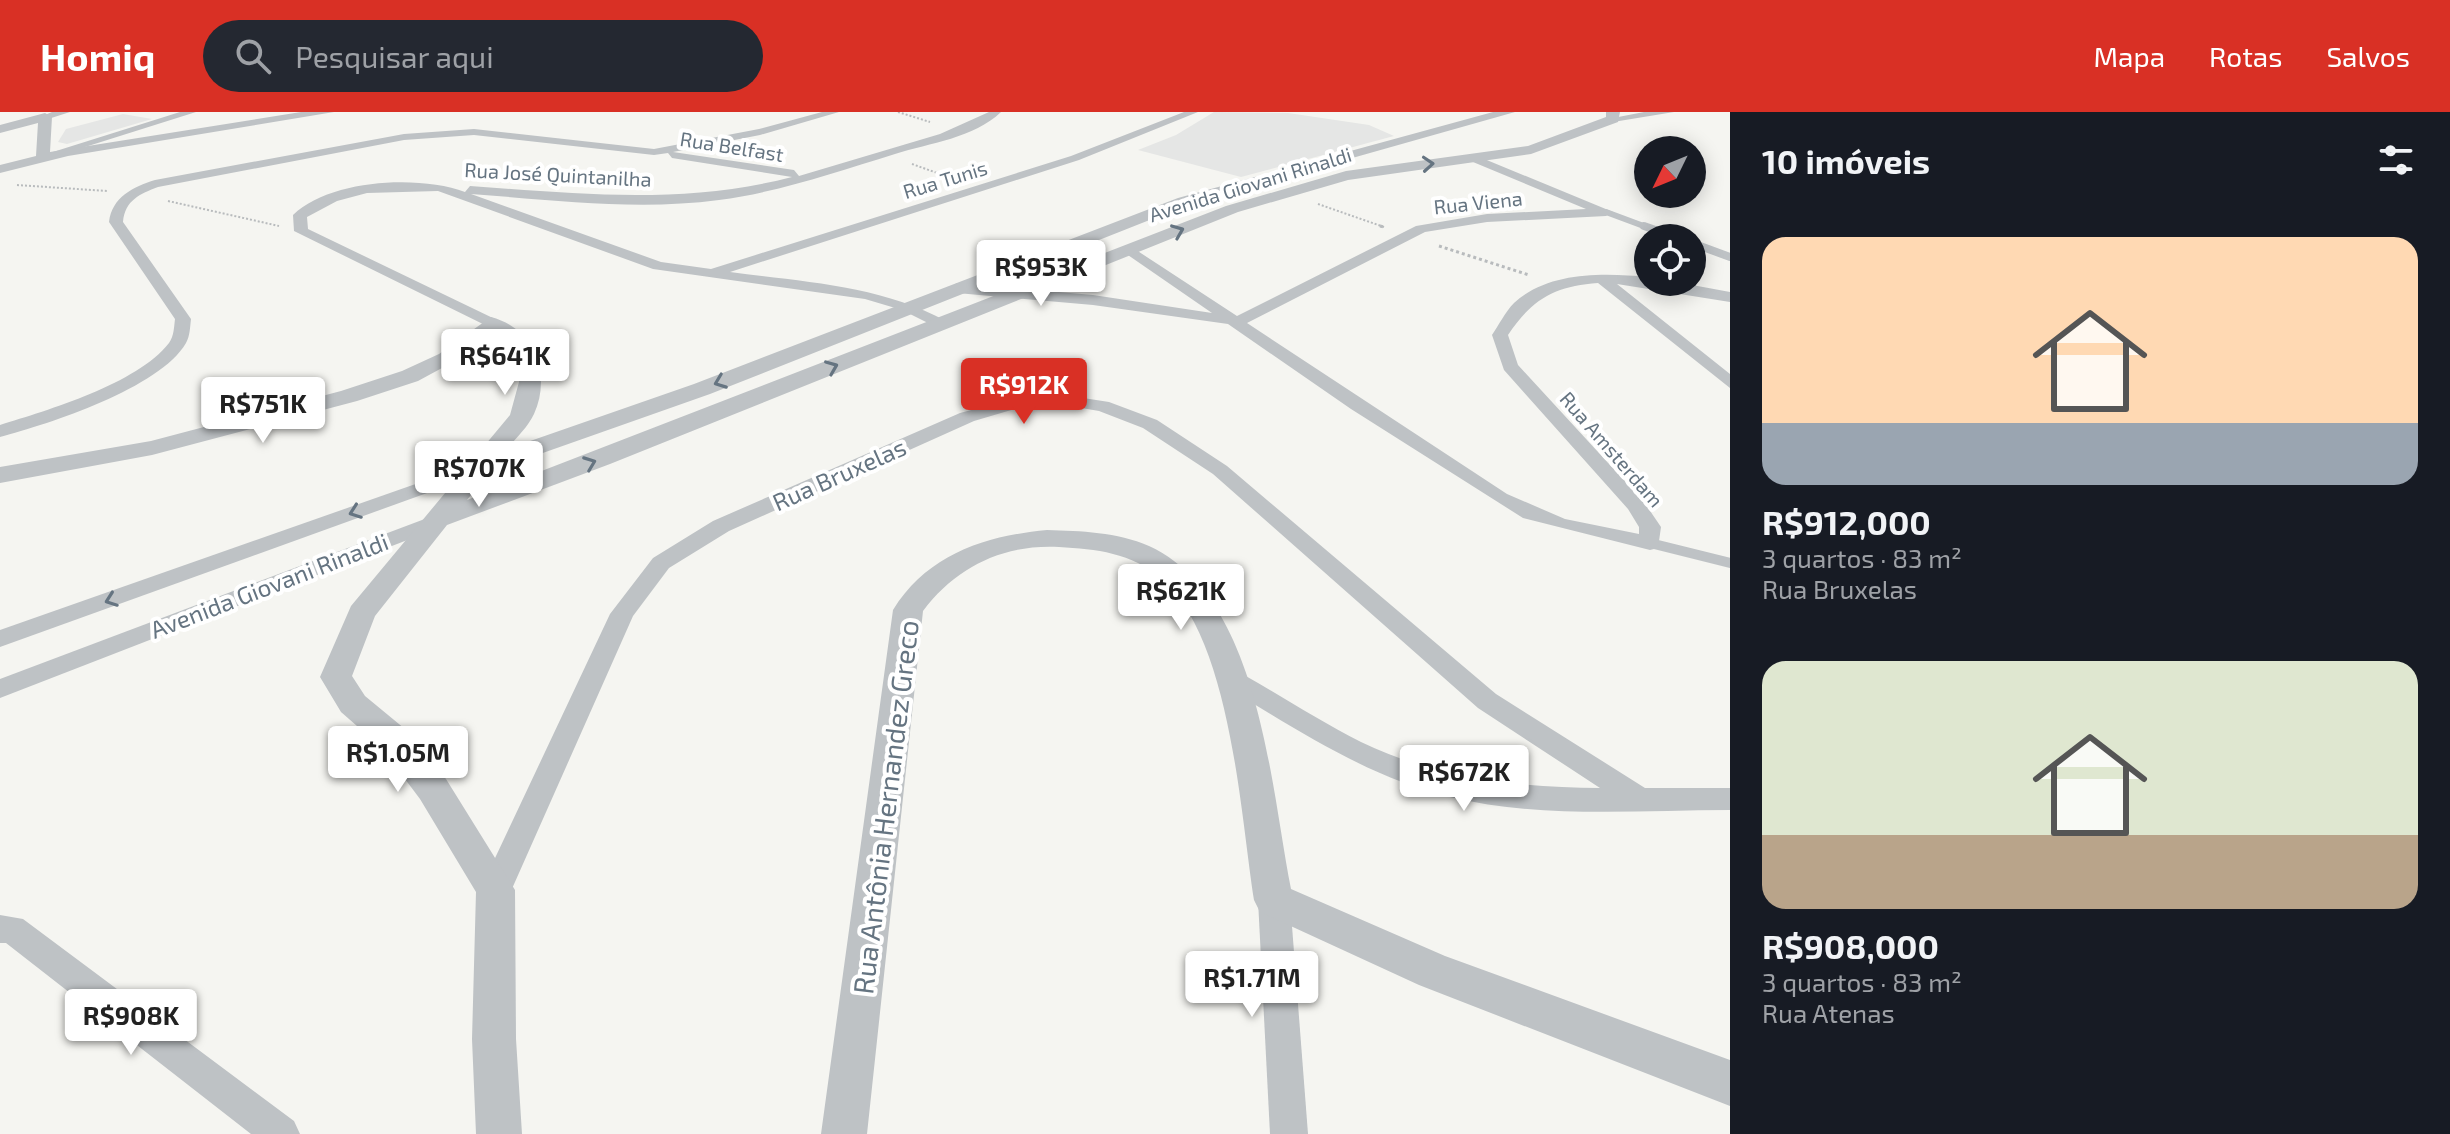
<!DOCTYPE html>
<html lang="pt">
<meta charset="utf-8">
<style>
:root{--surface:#171b24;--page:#242831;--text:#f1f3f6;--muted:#9ea1a6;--accent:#d93025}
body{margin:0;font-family:"Exo 2",sans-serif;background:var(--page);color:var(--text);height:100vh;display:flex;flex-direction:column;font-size:30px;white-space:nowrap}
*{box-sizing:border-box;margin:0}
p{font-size:26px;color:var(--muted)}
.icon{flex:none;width:44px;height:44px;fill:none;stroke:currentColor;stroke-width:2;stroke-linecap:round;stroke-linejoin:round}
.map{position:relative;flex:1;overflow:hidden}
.side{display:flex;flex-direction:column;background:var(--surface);width:720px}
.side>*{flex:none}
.needle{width:52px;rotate:227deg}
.fabs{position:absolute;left:1634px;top:24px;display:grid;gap:16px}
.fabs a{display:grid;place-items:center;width:72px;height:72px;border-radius:50%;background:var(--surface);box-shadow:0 4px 20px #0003;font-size:40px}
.price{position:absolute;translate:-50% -68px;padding:0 18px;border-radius:8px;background:#fff;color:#222;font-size:26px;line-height:52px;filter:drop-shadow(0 2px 4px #0008)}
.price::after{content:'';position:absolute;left:50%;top:48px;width:24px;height:18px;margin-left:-12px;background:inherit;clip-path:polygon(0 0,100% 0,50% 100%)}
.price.selected{background:var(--accent);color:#fff}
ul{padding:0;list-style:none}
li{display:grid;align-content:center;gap:16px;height:424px;padding:0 32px}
li span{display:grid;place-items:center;height:248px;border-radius:24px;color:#555}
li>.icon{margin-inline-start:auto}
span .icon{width:144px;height:144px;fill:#fffc;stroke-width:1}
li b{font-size:34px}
h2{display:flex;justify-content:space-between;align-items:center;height:96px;padding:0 32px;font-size:34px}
header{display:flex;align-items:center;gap:48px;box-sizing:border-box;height:112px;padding:0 40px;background:var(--accent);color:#fff}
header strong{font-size:38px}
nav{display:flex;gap:44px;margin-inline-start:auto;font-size:28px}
.search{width:560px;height:72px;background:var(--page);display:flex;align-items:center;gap:20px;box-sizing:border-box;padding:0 28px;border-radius:44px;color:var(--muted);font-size:30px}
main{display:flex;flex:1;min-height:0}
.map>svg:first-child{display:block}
.built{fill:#e5e6e5}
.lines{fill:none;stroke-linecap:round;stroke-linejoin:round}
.path-far1{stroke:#b8bbbd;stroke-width:2;stroke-dasharray:2 2;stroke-linecap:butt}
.path{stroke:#b8bbbd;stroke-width:3;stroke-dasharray:3 3;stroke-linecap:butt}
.service-far2{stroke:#bec2c5;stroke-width:6}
.service-far1{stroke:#bec2c5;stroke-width:8}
.service{stroke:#bec2c5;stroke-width:10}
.minor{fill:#bec2c5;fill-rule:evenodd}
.tertiary{fill:#bec2c5;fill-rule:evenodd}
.oneway{stroke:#657481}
.labels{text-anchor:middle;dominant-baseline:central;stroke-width:8;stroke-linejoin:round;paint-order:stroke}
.far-street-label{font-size:20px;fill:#657481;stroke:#fff}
.street-label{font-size:24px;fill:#657481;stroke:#fff}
.near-street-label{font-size:28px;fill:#657481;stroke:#fff}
</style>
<header>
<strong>Homiq</strong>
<div class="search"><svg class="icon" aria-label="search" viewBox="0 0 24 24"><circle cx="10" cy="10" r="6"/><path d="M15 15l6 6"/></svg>Pesquisar aqui</div>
<nav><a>Mapa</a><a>Rotas</a><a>Salvos</a></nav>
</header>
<main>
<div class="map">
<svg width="1730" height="1022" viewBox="0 0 1730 1022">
<rect width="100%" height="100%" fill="#f5f5f1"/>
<g class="built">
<polygon points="1214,0 1288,1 1369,13 1394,24 1241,65 1138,38 1176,23"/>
<polygon points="123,2 152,7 67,32 58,30 66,17"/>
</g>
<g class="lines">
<g class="path-far1">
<polyline points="898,0 930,10"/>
<polyline points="912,52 951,66"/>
<polyline points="17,73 107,79"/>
<polyline points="168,89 279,114"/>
<polyline points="1318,92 1384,115"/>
</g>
<g class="path">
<polyline points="1380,114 1384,115"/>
<polyline points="1439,134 1529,163"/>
</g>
<polyline class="service-far2" points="1606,100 1649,116"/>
<g class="service-far1">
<polyline points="1644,114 1678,126"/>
<polyline points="1692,131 1730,145"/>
</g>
<polyline class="service" points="1650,431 1730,451"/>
<g class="minor">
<polygon points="52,0 70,0 45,8 40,5"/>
<polygon points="180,0 196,0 47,47 37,45"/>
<path d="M822,0H839L760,23L673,40L794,58L799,64L940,22L989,0H1001C974,26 930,31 895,42C837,60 779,80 719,88C637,99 553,88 471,82L661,150L711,157L1071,44L1184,0H1198L1079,48L730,160C804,170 879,173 946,209L948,212L940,217L902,198L865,187L653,157L438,79L367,81L337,89L307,105L308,117L497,208L499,211L491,216L294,119L293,103C331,67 419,63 465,80L470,74C579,82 685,93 792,65L672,46L668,41L654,43L474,23L404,28L158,75C140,82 125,88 123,110L191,207C190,215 190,224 186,231C160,276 49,312 0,325V313C48,298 137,272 169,231C174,224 174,215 175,207L109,110C112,85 133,75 155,68L404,22L474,17L654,37L759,17Z"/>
<polygon points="1644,0 1674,0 1613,10 1608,7"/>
<path d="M1477,44L1613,100L1606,104L1487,110L1425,120L1247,211L1507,382L1565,407L1639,422V415L1628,397L1504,258L1492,223C1499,213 1505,200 1514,191C1549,159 1604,161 1648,165V170H1676L1730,180V190L1617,172L1730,262V276L1598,171C1555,174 1532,187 1508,223L1518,253L1644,390L1661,415L1658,436L1650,438L1523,406L1351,297L1228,212L1093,193L957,181L949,176L957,171L1093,183L1212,201L1125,141L1123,138L1130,134L1237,204L1416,114L1487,102L1586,97L1473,50L1471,48Z"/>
<path d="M1064,283L1109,290L1157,308L1227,354L1496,582L1645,676H1730V698C1638,698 1541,707 1450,685C1368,665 1297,618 1226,575L1222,569L1226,563H1244C1283,585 1321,610 1361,630C1435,666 1519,676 1600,676L1478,596L1213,362L1143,316L1099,299L1064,293L1021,295L974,309L729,419L669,456L633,504L507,788L496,791L485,788L480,778L610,502L653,446L713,409L960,301L1020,285Z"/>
<polygon points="481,349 491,355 488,359 0,535 0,518"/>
<polygon points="438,402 446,403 449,408 446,413 0,586 0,567"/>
<polygon points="1274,774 1285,778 1290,788 1308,1022 1270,1022 1258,788 1263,778"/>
<polygon points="0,803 23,807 294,1009 300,1022 251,1022 6,831 0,831"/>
</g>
<g class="tertiary">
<polygon points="301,0 334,0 68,44 0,61 0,53 36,44 38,11 0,21 0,13 45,1 52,5 50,40"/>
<path d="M1493,0H1515L1190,92L710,282L489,360L467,388L1226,94L1346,59L1528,34L1606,5V0H1620L1618,10L1531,42L1348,68L1238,100L610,352L447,413L375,504L352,564L365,584L405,617L446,667L515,778L516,927L522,1022H476L472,927L476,780L420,687L381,635L341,600L320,565L351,494L510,303L519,270L512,236L491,221L453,250L418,269L357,289L152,343L0,371V355L151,329L341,279L402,259L439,242L491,205C534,216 552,263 534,302C528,315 516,326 507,337L694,272L1178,86Z"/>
<path d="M1047,418C1081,419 1117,420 1149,434C1260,485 1270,672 1291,777L1445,844L1730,948V994L1419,873L1260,800L1254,788C1240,699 1231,527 1161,466C1132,441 1096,437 1059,435C1003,432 956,455 923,499L867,1022H821L893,498C928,442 985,424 1047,418Z"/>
</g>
</g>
<defs><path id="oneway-chevron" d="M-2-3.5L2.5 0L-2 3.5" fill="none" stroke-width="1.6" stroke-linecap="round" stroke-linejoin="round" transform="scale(2)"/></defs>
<g class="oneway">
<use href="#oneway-chevron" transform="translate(1428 52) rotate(-4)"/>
<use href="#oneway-chevron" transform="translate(1178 119) rotate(-22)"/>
<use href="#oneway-chevron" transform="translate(832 255) rotate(-22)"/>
<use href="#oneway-chevron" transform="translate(720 270) rotate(159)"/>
<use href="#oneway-chevron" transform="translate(590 351) rotate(-21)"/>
<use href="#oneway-chevron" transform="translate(355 400) rotate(160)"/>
<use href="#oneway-chevron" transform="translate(111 488) rotate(160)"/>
</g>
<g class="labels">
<g class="far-street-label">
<text transform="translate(732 34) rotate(9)">Rua Belfast</text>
<text transform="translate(558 62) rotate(3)">Rua José Quintanilha</text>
<text transform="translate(945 67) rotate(-17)">Rua Tunis</text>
<text transform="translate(1250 72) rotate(-17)">Avenida Giovani Rinaldi</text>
<text transform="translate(1478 90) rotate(-6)">Rua Viena</text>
<text transform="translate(1612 337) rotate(49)">Rua Amsterdam</text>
</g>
<g class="street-label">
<text transform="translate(839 362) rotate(-24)">Rua Bruxelas</text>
<text transform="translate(269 473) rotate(-21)">Avenida Giovani Rinaldi</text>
</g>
<g class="near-street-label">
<text transform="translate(885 695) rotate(-83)">Rua Antônia Hernandez Greco</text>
</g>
</g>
</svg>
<div class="fabs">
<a><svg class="needle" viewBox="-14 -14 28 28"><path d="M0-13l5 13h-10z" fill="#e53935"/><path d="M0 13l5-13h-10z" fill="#9ea1a6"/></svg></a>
<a><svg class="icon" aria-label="locate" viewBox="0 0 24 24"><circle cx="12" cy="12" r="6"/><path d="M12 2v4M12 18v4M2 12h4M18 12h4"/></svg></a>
</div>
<b class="price" style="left:1041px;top:196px">R$953K</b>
<b class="price" style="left:505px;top:285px">R$641K</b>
<b class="price selected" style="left:1024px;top:314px">R$912K</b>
<b class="price" style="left:263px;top:333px">R$751K</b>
<b class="price" style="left:479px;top:397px">R$707K</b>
<b class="price" style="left:1181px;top:520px">R$621K</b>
<b class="price" style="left:398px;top:682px">R$1.05M</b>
<b class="price" style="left:1464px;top:701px">R$672K</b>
<b class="price" style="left:1252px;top:907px">R$1.71M</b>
<b class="price" style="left:131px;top:945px">R$908K</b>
</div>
<section class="side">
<h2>10 imóveis<svg class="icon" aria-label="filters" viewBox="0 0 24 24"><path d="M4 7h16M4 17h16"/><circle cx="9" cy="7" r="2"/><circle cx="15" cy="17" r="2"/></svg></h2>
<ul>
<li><span style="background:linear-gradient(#ffd9b3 75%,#9aa5b1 0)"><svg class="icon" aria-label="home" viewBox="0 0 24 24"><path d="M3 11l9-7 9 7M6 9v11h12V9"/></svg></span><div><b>R$912,000</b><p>3 quartos · 83 m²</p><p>Rua Bruxelas</p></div></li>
<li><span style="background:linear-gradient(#dfe7d0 70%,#b9a48a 0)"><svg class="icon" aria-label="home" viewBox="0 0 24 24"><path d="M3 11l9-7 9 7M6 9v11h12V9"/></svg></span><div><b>R$908,000</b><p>3 quartos · 83 m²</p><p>Rua Atenas</p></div></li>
</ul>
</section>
</main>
